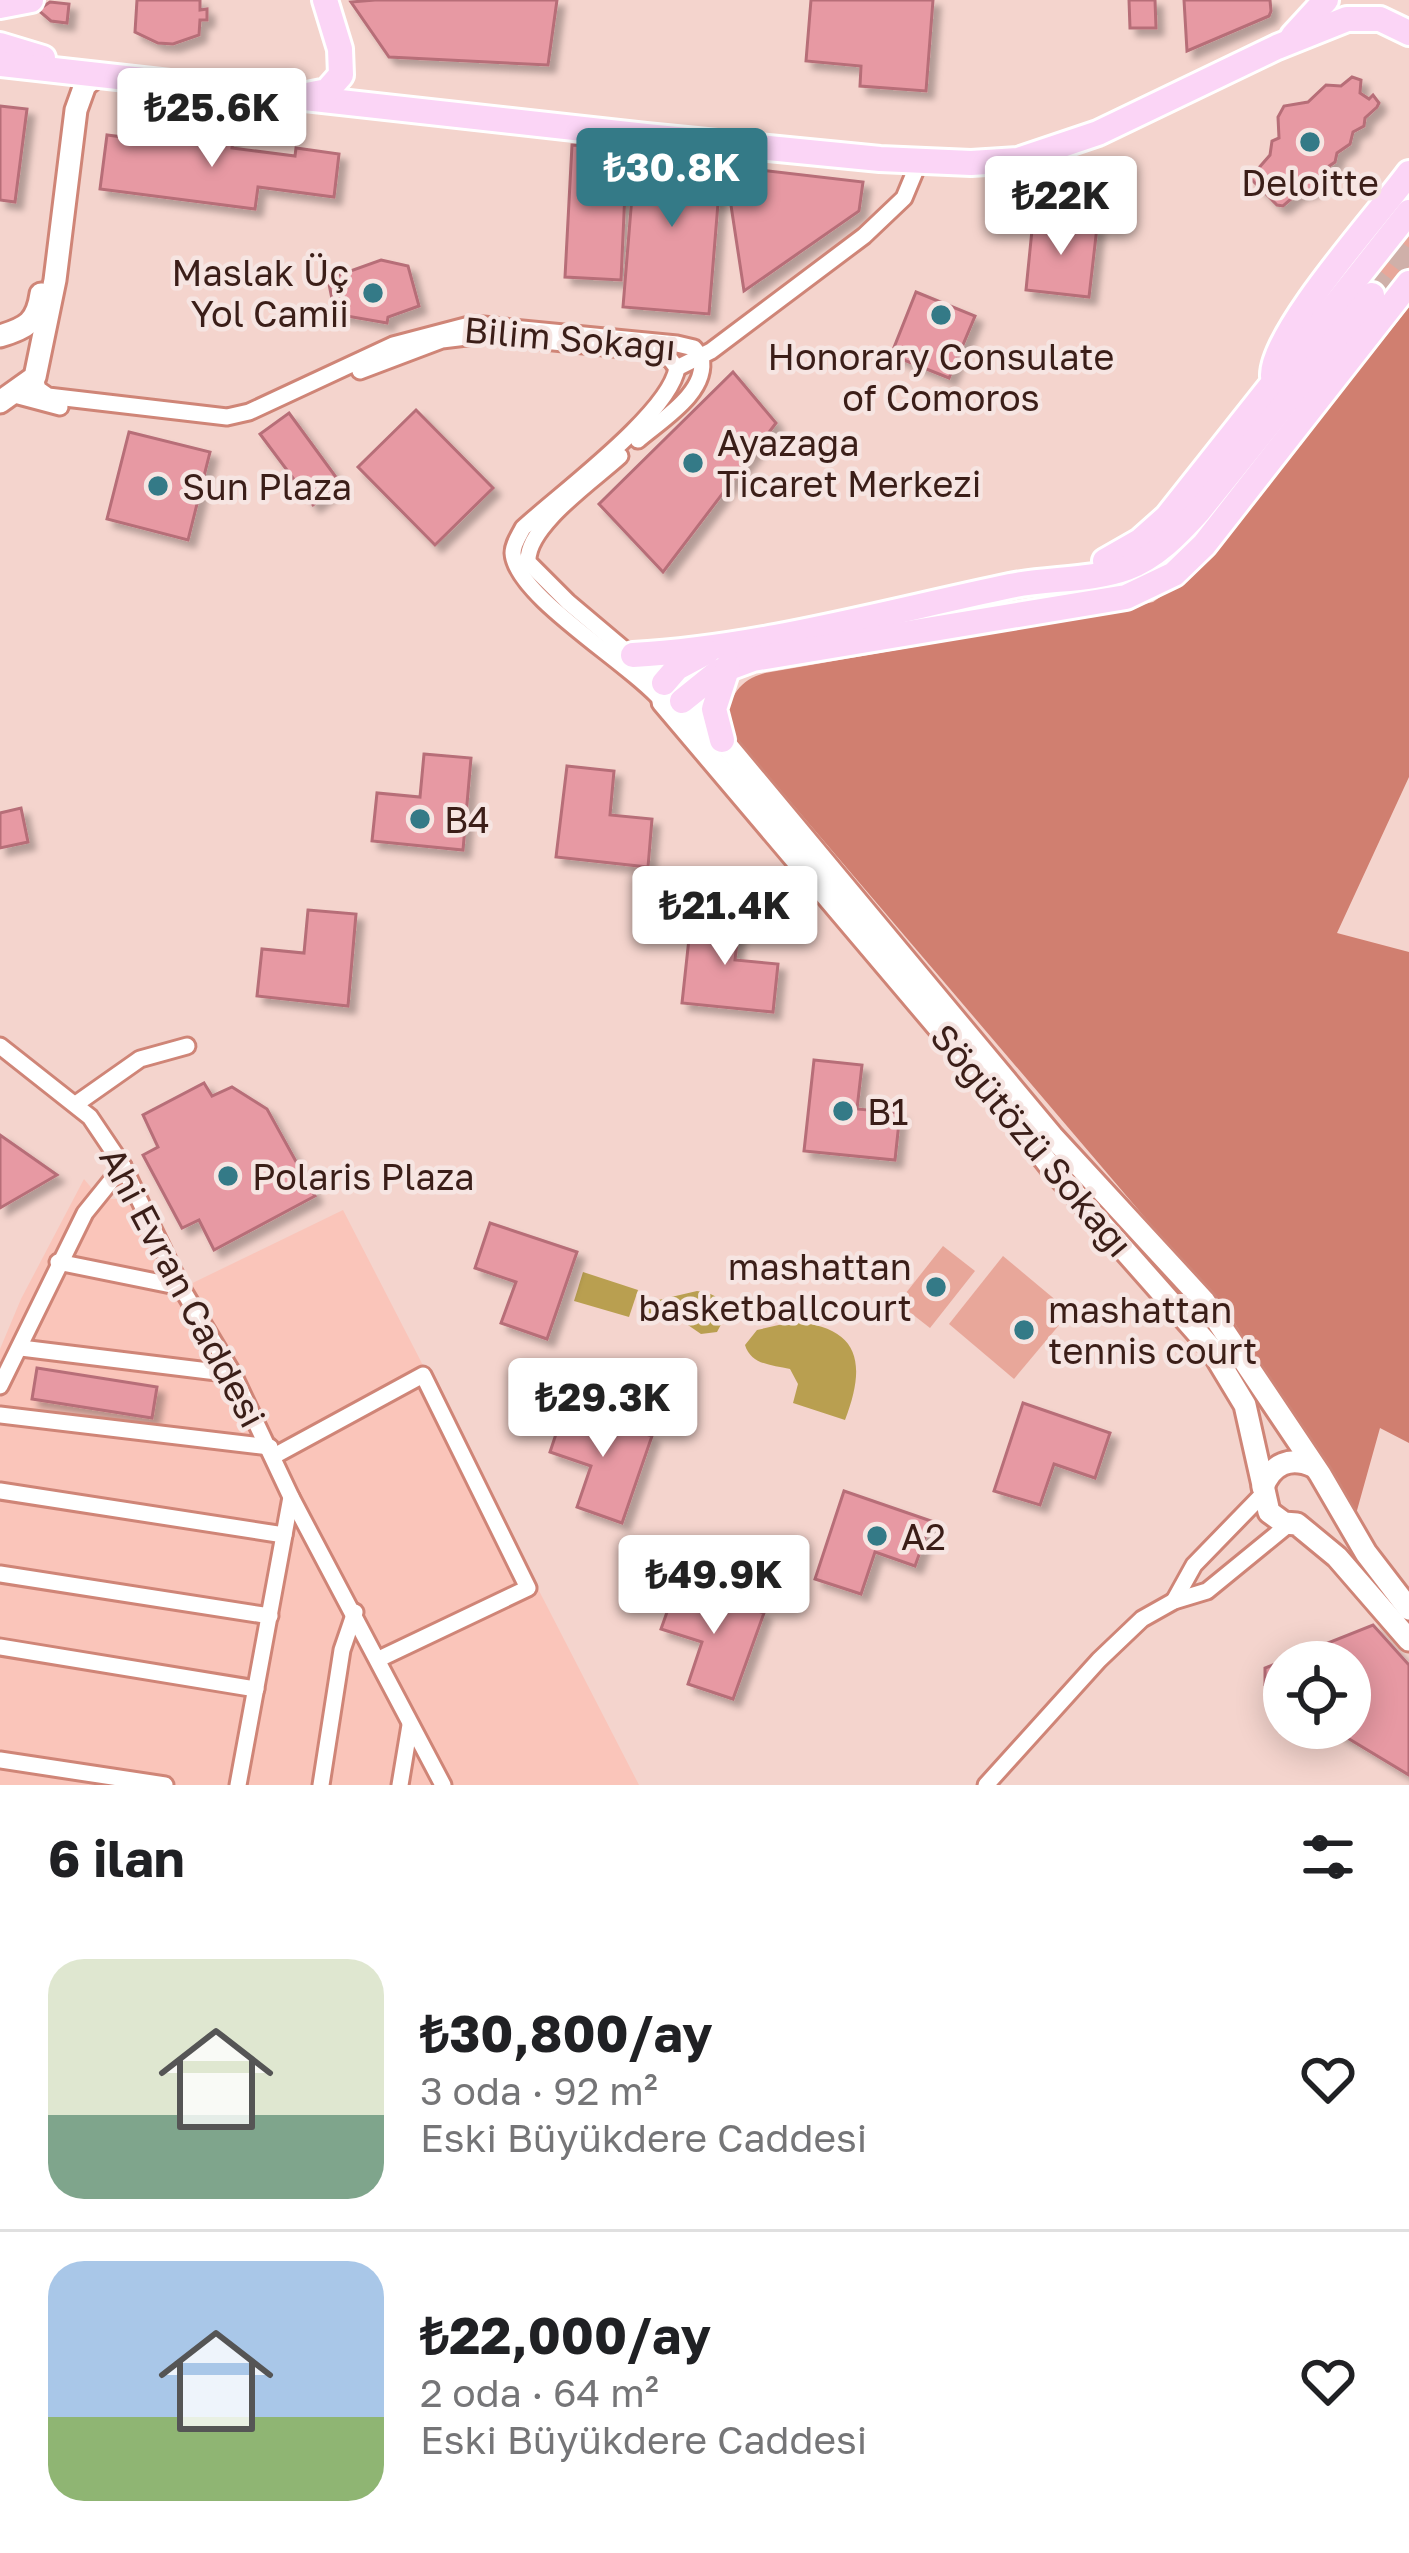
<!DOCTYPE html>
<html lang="tr">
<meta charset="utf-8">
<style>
:root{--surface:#fff;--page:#f2f2f2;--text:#202124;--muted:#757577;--line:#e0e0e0;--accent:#347a87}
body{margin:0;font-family:"Golos Text",sans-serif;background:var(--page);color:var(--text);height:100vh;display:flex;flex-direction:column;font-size:45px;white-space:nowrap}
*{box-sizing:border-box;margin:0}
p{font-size:39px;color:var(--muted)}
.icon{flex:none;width:66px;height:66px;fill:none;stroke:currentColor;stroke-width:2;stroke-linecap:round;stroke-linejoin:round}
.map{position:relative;height:1785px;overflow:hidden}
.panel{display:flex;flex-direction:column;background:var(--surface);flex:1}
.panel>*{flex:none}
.fabs{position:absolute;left:1263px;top:1641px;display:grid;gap:24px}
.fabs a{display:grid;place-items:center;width:108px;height:108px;border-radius:50%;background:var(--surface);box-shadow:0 6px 30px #0003;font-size:60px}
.price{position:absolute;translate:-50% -102px;padding:0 27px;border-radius:12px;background:#fff;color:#222;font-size:39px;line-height:78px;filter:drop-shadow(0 3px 6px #0008)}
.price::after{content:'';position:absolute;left:50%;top:72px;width:36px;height:27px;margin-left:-18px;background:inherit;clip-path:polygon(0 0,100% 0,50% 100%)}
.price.active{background:var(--accent);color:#fff}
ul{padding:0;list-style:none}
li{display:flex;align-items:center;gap:36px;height:300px;padding:0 48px}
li+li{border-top:3px solid var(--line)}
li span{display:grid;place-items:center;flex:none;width:336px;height:240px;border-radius:36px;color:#555}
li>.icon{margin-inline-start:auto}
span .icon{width:144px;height:144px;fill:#fffc;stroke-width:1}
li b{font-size:51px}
h2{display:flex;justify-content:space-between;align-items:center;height:144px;padding:0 48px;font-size:51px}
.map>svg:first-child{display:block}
.built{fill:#fac5ba}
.green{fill:#e8a79a}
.forest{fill:#d07f70}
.water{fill:#b99f50}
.building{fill:#e799a3;stroke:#b76e78;stroke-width:3;filter:url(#shadow)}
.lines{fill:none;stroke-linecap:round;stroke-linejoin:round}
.primary-tunnel{stroke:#cfb0a9;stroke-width:24;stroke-dasharray:24 12;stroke-linecap:butt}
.minor-casing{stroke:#cf8577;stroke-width:21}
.tertiary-casing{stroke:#cf8577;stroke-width:27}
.primary-casing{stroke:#fff;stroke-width:30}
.minor{stroke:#fff;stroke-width:15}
.tertiary{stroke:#fff;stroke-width:21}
.primary{stroke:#fbd5f6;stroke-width:24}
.poi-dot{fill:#347a87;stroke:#f6e5e2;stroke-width:4.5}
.labels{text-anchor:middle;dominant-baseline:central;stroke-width:9;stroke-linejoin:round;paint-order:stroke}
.poi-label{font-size:36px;fill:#3b1e18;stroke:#f6e5e2;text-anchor:start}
.street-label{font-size:36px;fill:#3b1e18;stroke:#f6e5e2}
</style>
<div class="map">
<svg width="1409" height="1785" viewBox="0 0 1409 1785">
<defs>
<filter id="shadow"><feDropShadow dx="7" dy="7" stdDeviation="3" flood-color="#0004"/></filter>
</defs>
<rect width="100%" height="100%" fill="#f4d4cd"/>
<polygon class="built" points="84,1179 100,1198 129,1200 174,1292 343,1210 639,1785 0,1785 0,1349 21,1299"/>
<g class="green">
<polygon points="1409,225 1409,267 1382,300 1362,286"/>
<polygon points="943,1246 975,1271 930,1328 898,1303"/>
<polygon points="1003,1256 1070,1312 1014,1379 949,1324"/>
</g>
<path class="forest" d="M1409,307V777L1337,933L1409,952V1443L1380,1428L1356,1514L1234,1322L736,738L727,720C730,695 740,680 765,673L1097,615L1153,602L1200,569Z"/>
<g class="water">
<polygon points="583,1272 638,1290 629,1317 574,1301"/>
<path d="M697,1291C714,1293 722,1298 726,1315L717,1332L701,1334L685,1323L646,1317L644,1312L654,1301Z"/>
<path d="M792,1322C860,1326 867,1363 845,1420L793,1403L798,1384L790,1369C772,1365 751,1365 745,1345L757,1330Z"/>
</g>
<g class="building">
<polygon points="200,0 200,10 207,9 207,20 200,20 199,35 173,44 158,43 135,32 137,0"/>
<polygon points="375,0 557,0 548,65 389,57 351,2"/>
<polygon points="811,0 933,0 926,91 860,86 861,66 806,61"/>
<polygon points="1129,0 1155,0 1156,28 1130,28"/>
<polygon points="1184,0 1270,0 1271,11 1269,16 1187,51"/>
<polygon points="50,2 69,4 67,23 51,21 38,10"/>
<polygon points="1352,77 1361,80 1360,93 1369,99 1373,95 1379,103 1377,107 1365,118 1364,126 1353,132 1350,144 1337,153 1335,162 1325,169 1322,179 1312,190 1298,193 1283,206 1277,205 1250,178 1270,155 1272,141 1279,138 1278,117 1284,106 1308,102 1326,85 1341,86"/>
<polygon points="0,106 27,109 15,202 0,200"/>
<polygon points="170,132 233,140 232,148 295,156 296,148 339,154 334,197 258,187 255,209 100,189 107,135 169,143"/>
<polygon points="572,145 627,148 621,280 565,277"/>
<polygon points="636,147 722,154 709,314 623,307"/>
<polygon points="725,166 863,182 859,211 744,291"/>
<polygon points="1033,220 1097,227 1089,297 1026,290"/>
<polygon points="381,260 408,266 419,306 388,317 387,323 335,314 328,279"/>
<polygon points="916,292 975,316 949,378 891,355"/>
<polygon points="733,372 776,423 663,572 599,504"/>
<polygon points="416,410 493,488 435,545 358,467"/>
<polygon points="289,413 341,484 313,505 260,434"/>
<polygon points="129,432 210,452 188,540 107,519"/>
<polygon points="424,754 471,758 463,850 372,841 377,793 420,797"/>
<polygon points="567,766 614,771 610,815 652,819 648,867 556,857"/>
<polygon points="21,808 28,842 0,848 0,813"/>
<polygon points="308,910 356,914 348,1006 257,996 262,949 304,953"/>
<polygon points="692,911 740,916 735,960 778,964 773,1012 682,1003"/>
<polygon points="814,1060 862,1065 857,1109 900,1113 895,1160 804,1151"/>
<polygon points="204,1083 212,1096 232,1087 267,1109 315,1196 214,1250 199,1220 182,1228 143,1155 158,1147 143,1115"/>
<polygon points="0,1135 57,1175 0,1208"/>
<polygon points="490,1223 577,1252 547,1339 501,1323 516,1282 475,1268"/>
<polygon points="37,1368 157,1387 152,1418 32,1399"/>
<polygon points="1023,1403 1110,1433 1095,1478 1054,1464 1040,1505 994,1491"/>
<polygon points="565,1407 652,1436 622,1523 577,1507 591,1466 550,1452"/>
<polygon points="844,1491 931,1521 915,1566 875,1552 861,1594 815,1579"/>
<polygon points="677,1584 764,1613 733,1699 688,1684 702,1642 661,1629"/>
<polygon points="1373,1625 1409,1665 1409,1775 1331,1728 1350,1728 1350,1662 1284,1662 1284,1697 1265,1685 1265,1668"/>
</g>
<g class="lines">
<polyline class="primary-tunnel" points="1372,295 1409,246"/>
<g class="minor-casing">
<g id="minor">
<polyline points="677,368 711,351 864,236 904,198 919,162"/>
<polyline points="360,371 442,340 483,335 643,351 670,359 677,368"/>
<polyline points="35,377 38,389 48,396 227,417 249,412 393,345 473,324 677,344 694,348 701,357"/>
<polyline points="11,394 60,407"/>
<path d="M638,440C661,420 709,392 701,357"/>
<path d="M620,456C594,480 526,526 528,562L568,602L664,683"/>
<path d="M663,702C633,665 515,596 513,553C513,544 519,536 523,528C560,494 670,413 677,368"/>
<polyline points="0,1046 90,1117 123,1166 181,1287 233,1374 291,1497 443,1785"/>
<polyline points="76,1104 140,1059 187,1046"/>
<polyline points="58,1262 181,1287"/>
<polyline points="21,1348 233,1374"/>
<polyline points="0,1386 85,1213 123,1166"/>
<polyline points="0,1415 270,1447"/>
<polyline points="274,1456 423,1375 528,1588 379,1659"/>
<polyline points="0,1491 284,1535"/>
<polyline points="0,1574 270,1616"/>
<polyline points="1174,1601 1194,1565 1263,1494"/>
<polyline points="0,1647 256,1689"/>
<polyline points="0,1760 165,1785"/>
<polyline points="238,1785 291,1497"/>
<polyline points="321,1785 342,1650 355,1612"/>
<polyline points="400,1785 410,1725"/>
<polyline points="986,1785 1099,1660 1142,1619 1174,1601 1207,1591 1289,1524"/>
</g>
</g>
<g class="tertiary-casing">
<g id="tertiary">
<path d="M0,336C27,328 37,322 41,294"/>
<polyline points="0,402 35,377 55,280 76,110 85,85 96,76"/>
<polyline points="663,702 978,1074 1050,1166 1210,1347 1245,1405 1269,1512 1284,1523 1297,1524 1337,1557 1409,1640"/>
<polyline points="684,703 722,740 1052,1136 1204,1301 1320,1474 1366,1553 1409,1609"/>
<path d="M1263,1487C1272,1464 1290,1456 1313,1466"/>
</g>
</g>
<g class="primary-casing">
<g id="primary">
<polyline points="0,6 31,0"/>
<polyline points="1293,36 1326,0"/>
<polyline points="0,45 43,58"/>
<polyline points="0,64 646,136 880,159 971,163 1018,160 1098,133 1277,47 1347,19 1380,19 1409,33"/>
<polyline points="307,95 327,91 341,75 340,49 325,0"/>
<path d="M1273,376C1271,333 1380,213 1409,173"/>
<polyline points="1105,561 1140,541 1167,517 1409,212"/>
<path d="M633,655C760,648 886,612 1010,586C1048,578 1091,581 1127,568C1156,557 1178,534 1198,512L1372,295"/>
<polyline points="664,683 677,668 707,652"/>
<polyline points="682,701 718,672 753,659 1126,597 1174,574 1204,545 1409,283"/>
<polyline points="722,740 714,709 728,666"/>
</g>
</g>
<use href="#minor" class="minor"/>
<use href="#tertiary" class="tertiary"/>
<use href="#primary" class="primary"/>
</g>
<g class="poi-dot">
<circle cx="1310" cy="142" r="12"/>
<circle cx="373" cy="293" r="12"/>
<circle cx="941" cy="315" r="12"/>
<circle cx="693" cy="463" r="12"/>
<circle cx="158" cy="486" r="12"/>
<circle cx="420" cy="819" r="12"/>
<circle cx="843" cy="1111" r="12"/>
<circle cx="228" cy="1176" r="12"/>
<circle cx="936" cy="1287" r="12"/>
<circle cx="1024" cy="1330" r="12"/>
<circle cx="877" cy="1536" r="12"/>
</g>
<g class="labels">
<g class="poi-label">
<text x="1310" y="182" text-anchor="middle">Deloitte</text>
<text x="349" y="272" text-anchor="end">Maslak Üç<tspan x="349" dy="41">Yol Camii</tspan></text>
<text x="941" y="356" text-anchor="middle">Honorary Consulate<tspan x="941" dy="41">of Comoros</tspan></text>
<text x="717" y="442">Ayazağa<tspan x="717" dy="41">Ticaret Merkezi</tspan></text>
<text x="182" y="486">Sun Plaza</text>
<text x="444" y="819">B4</text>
<text x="867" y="1111">B1</text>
<text x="252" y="1176">Polaris Plaza</text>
<text x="912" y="1266" text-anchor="end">mashattan<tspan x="912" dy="41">basketballcourt</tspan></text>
<text x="1048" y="1309">mashattan<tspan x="1048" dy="41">tennis court</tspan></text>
<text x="901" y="1536">A2</text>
</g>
<g class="street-label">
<text transform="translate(570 338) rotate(5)">Bilim Sokağı</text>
<text transform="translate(1032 1140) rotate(50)">Söğütözü Sokağı</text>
<text transform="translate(183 1287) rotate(62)">Ahi Evran Caddesi</text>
</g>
</g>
</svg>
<div class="fabs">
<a><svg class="icon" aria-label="locate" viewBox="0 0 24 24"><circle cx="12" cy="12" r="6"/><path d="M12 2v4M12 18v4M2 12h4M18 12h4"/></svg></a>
</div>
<b class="price" style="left:212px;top:170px">₺25.6K</b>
<b class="price active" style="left:672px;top:230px">₺30.8K</b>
<b class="price" style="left:1061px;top:258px">₺22K</b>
<b class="price" style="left:725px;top:968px">₺21.4K</b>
<b class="price" style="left:603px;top:1460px">₺29.3K</b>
<b class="price" style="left:714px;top:1637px">₺49.9K</b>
</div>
<section class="panel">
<h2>6 ilan<svg class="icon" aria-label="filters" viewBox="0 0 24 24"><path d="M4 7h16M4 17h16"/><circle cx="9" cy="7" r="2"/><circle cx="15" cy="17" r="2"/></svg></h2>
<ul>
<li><span style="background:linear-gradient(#dfe7d0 65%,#7fa58c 0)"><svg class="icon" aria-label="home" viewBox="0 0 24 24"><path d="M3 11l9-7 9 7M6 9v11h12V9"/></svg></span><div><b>₺30,800/ay</b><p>3 oda · 92 m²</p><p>Eski Büyükdere Caddesi</p></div><svg class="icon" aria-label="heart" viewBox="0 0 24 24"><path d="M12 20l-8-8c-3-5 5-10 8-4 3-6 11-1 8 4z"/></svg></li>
<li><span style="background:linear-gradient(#a9c7e8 65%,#8fb573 0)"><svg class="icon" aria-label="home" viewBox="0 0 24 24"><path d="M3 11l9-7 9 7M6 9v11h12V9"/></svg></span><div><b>₺22,000/ay</b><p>2 oda · 64 m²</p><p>Eski Büyükdere Caddesi</p></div><svg class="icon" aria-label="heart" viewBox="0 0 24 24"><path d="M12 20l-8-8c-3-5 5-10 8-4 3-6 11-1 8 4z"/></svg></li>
</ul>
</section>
